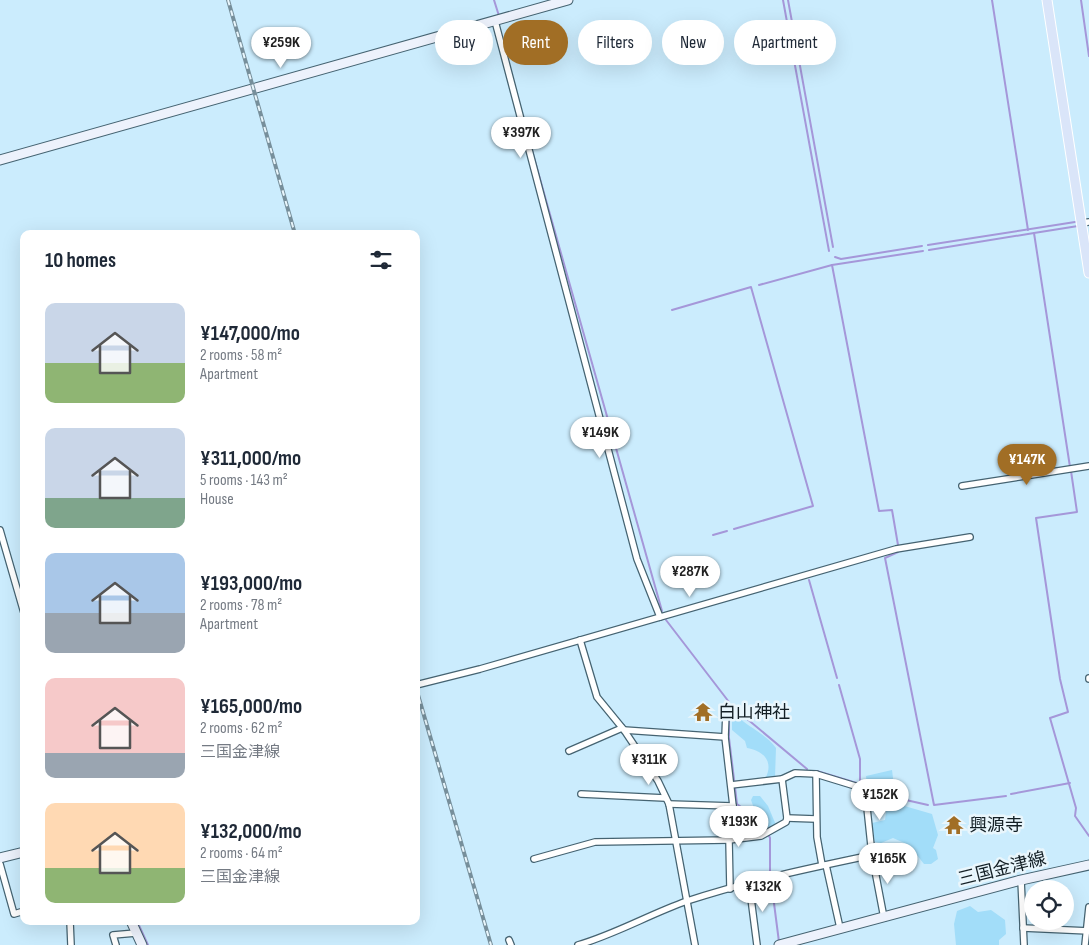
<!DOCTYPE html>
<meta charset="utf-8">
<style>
:root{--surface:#fff;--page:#f2f2f3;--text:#1f2937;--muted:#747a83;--accent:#a16e25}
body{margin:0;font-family:"Sofia Sans Condensed","Noto Sans JP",sans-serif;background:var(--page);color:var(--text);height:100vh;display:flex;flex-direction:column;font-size:19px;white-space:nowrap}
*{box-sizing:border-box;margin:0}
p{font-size:16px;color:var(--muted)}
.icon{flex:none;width:28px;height:28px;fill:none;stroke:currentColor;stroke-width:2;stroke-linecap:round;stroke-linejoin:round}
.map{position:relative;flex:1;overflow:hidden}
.sheet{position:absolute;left:20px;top:230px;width:400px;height:695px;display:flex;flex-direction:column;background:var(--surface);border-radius:10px;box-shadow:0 5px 20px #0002}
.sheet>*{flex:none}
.hud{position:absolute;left:435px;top:20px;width:475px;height:45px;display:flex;gap:10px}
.tools{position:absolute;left:1024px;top:880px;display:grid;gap:10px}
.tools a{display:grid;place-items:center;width:50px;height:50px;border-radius:50%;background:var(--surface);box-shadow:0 5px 20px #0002;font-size:25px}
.price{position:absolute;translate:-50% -42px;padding:0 11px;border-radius:18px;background:#fff;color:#222;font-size:16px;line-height:32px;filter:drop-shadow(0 1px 2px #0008)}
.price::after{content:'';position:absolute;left:50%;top:30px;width:15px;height:11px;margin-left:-8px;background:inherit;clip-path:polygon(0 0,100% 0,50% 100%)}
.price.selected{background:var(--accent);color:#fff}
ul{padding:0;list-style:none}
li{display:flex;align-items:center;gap:15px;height:125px;padding:0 25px}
li span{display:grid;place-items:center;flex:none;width:140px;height:100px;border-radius:10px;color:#555}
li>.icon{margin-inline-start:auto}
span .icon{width:60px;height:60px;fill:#fffc;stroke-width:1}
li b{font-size:21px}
h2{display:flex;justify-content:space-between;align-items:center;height:60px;padding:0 25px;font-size:21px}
.pill{padding:0 18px;border-radius:22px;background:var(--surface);box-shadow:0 5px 20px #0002;font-size:18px;line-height:45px}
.pill.selected{background:var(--accent);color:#fff}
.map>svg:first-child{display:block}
.green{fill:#a2ddf9}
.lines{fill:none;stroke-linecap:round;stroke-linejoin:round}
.stream{stroke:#a597d9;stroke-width:2}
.street-casing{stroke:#456371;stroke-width:8}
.secondary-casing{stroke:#456371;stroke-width:11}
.primary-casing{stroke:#fff;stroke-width:11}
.street{stroke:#fff;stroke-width:5.5}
.secondary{stroke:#edf2fc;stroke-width:9}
.primary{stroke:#dae5f9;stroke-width:9}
.rail-casing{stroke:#778f9b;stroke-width:4}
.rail{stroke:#e9f6fc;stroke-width:2;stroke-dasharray:5.5;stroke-linecap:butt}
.labels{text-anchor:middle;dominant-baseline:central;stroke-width:5;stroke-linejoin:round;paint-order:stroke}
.poi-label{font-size:18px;fill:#131f25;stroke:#e9f6fc;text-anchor:start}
.street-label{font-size:18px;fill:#131f25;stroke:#e9f6fc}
</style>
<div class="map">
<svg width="1089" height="945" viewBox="0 0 1089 945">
<rect width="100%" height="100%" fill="#cbecfd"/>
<g class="green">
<path d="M736,715C749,728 765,733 776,748L775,777L765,779C774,763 765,751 747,748L745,741L732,730V717Z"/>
<polygon points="892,770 895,794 867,786 866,776"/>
<polygon points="753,796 760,796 768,806 776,825 768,828 755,811 751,800"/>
<polygon points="884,800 932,814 938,835 933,848 936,850 938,859 931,864 924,864 909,845 893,838 881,843 875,842 872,823 885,820 886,812 881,804"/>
<polygon points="970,906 978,912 991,910 1005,920 1006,934 999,940 999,945 956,945 954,924 957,911"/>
</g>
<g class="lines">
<g class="stream">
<polyline points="494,0 499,16"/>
<polyline points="783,0 829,251"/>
<polyline points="788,0 833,247"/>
<polyline points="992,0 1028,230"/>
<polyline points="1081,0 1089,56"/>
<polyline points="529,140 662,611"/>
<polyline points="928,245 1075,222"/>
<polyline points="929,250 1034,233"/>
<polyline points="835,257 841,259 922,246"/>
<polyline points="759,285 832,265"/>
<polyline points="672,310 751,287 813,506 734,529"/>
<polyline points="1070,467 1034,233 1078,226"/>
<polyline points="1071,471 1077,512 1036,518 1060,679 1068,712 1050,718 1076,808 1075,816 1089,836"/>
<polyline points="713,535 727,531"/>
<polyline points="898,545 892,510 879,511 832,265 923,251"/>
<polyline points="898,552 885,558 934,805 1006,796"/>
<polyline points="809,580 837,678"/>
<polyline points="666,620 729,702 729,738 737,804 764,824 770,838 770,875"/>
<polyline points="740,713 807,769"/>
<polyline points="817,771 860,784 860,759 839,685"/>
<polyline points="868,787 897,798 928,805"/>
<polyline points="1011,794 1070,783"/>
<polyline points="771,880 779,942"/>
<polyline points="137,921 148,945"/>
</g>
<g class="street-casing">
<g id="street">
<polyline points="495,21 637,559 660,617"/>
<polyline points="1082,223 1089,222"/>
<polyline points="962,486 1089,466"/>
<polyline points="0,530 24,613"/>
<polyline points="580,640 597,697 624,730 658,781 669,804 695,945"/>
<polyline points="1089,678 1089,679"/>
<polyline points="416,685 480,669 896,549 970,537"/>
<polyline points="726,712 725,737 733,806 729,840 730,889"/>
<polyline points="624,730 725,737"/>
<polyline points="569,751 622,728"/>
<polyline points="816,774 817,837 822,865"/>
<polyline points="731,785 782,779 795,773 816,774 865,789 872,855 884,918"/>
<polyline points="581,794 665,798"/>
<polyline points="669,804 733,806"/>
<polyline points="787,818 816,819"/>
<polyline points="534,859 595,842 729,840 761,836 786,822 787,818 782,779"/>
<polyline points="0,864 14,914 24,911"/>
<polyline points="826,865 840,928"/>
<polyline points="1021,880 1024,945"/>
<polyline points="749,883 757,945"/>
<polyline points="70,921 71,945"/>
<polyline points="1023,928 1089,931"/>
<polyline points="509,940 511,945"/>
<polyline points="116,945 113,935 136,933"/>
<path d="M578,945C616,934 650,914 687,901C748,881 810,868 872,855"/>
<polyline points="1085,945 1089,907"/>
</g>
</g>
<g class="secondary-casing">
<g id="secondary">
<polyline points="0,160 568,0"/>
<polyline points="0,858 24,852"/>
<polyline points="131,921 142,945"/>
<polyline points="779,945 1017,881 1089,865"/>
</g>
</g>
<g class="primary-casing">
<polyline id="primary" points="1047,0 1089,273"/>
</g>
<use href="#street" class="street"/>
<use href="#secondary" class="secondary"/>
<use href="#primary" class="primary"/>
<g class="rail-casing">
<g id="rail">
<polyline points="228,0 295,234"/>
<polyline points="416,688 491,945"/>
</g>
</g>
<use href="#rail" class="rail"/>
</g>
<defs>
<g id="temple-bare" transform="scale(1.5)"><path d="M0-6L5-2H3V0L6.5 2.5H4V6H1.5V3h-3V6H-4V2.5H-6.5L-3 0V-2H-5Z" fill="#a16e25" stroke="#e9f6fc" stroke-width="2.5" paint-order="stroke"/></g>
</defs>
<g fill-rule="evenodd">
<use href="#temple-bare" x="703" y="712"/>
<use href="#temple-bare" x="954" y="825"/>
</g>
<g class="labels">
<g class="poi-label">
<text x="718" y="712">白山神社</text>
<text x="969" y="825">興源寺</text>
</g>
<g class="street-label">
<text transform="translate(1002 869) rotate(-14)">三国金津線</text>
</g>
</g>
</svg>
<div class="tools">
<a><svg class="icon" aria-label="locate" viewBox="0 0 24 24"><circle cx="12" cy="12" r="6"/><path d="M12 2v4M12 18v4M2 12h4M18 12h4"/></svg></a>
</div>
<b class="price" style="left:281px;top:69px">¥259K</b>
<b class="price" style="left:521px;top:159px">¥397K</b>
<b class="price" style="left:600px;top:459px">¥149K</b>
<b class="price selected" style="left:1027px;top:486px">¥147K</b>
<b class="price" style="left:690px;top:598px">¥287K</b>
<b class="price" style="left:649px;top:786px">¥311K</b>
<b class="price" style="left:880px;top:821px">¥152K</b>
<b class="price" style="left:739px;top:848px">¥193K</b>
<b class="price" style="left:888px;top:885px">¥165K</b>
<b class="price" style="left:763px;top:913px">¥132K</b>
<div class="hud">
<a class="pill">Buy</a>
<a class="pill selected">Rent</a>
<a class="pill">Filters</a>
<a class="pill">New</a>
<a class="pill">Apartment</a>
</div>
<section class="sheet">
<h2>10 homes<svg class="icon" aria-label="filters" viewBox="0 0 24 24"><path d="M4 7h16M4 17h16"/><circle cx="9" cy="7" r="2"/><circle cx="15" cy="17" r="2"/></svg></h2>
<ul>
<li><span style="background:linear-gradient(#c9d6e8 60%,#8fb573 0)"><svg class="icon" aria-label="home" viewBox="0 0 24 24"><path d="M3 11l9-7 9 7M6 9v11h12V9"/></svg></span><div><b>¥147,000/mo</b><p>2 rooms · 58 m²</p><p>Apartment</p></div></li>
<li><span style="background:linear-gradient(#c9d6e8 70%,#7fa58c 0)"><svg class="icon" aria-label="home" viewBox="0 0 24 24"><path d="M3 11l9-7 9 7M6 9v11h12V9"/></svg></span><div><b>¥311,000/mo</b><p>5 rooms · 143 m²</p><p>House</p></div></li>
<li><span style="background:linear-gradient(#a9c7e8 60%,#9aa5b1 0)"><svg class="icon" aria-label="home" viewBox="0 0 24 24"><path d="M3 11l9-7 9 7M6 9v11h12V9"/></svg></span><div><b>¥193,000/mo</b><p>2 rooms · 78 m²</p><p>Apartment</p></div></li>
<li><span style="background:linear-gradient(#f6c9c9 75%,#9aa5b1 0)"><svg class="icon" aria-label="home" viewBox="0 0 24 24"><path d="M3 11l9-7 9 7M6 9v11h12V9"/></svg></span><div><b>¥165,000/mo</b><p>2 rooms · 62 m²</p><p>三国金津線</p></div></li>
<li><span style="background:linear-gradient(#ffd9b3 65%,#8fb573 0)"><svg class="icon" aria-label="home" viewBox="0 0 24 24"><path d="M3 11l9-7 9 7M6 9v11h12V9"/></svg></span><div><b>¥132,000/mo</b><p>2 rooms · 64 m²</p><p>三国金津線</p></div></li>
</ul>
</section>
</div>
